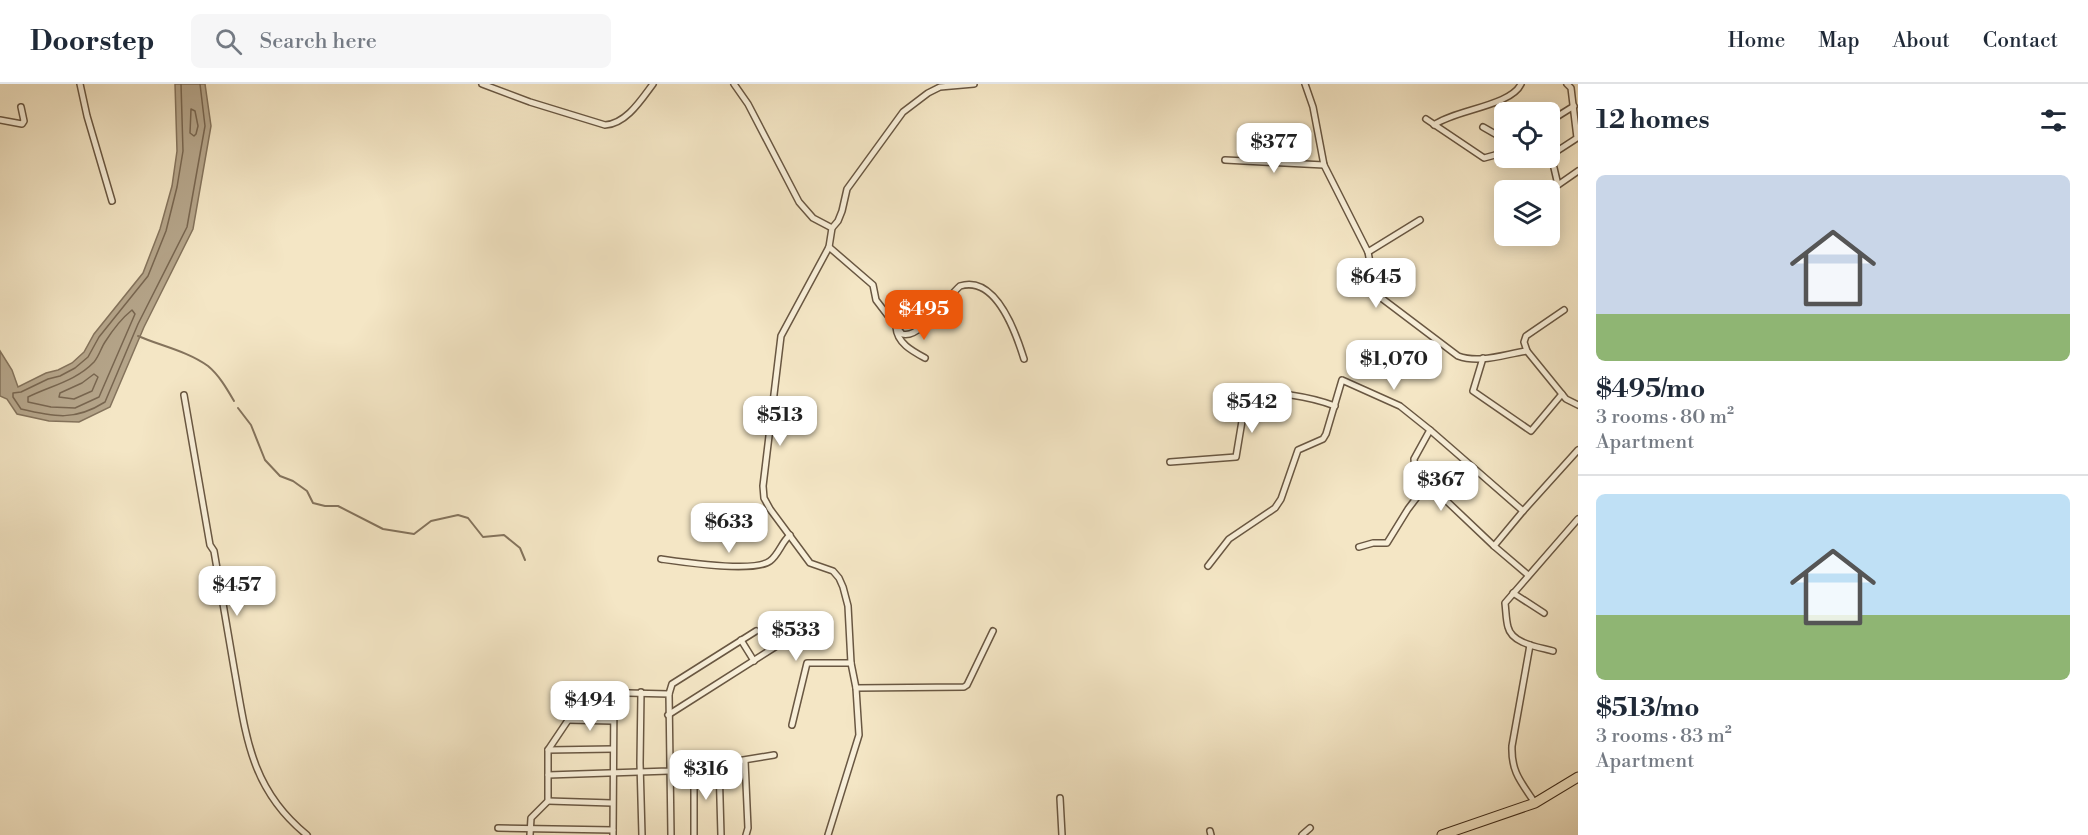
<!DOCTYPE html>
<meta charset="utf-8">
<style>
:root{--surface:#fff;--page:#f6f6f7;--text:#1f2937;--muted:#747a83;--line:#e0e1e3;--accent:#ea580c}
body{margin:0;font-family:"Libre Bodoni",serif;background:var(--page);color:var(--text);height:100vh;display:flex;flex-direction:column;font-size:22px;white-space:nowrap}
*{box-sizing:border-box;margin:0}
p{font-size:20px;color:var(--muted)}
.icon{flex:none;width:33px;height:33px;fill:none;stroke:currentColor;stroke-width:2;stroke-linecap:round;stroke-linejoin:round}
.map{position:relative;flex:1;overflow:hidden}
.sheet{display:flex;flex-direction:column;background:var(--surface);width:510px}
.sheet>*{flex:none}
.controls{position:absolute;left:1494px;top:18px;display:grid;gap:12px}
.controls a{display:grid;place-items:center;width:66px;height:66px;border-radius:9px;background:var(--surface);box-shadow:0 3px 15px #0003;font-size:30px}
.price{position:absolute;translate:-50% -51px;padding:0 14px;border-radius:12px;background:#fff;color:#222;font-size:20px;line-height:39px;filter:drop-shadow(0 2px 3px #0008)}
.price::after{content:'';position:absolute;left:50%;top:36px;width:18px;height:14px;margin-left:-9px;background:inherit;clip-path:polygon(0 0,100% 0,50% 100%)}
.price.active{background:var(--accent);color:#fff}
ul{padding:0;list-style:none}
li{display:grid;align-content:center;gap:12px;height:318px;padding:0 18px}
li+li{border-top:2px solid var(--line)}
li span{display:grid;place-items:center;height:186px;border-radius:9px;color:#555}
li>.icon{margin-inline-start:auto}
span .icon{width:108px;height:108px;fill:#fffc;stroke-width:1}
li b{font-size:26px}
h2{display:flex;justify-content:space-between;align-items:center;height:72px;padding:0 18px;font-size:26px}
header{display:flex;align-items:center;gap:36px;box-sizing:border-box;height:84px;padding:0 30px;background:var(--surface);border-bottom:2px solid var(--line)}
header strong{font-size:28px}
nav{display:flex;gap:33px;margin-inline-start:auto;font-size:21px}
.search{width:420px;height:54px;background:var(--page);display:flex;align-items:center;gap:15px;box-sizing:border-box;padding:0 21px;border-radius:9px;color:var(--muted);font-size:22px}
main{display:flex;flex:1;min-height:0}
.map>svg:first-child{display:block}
.water{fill:#b5a58a;stroke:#84735c;stroke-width:1.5}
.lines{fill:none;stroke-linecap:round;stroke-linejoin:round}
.shore{stroke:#786650;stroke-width:1.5}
.stream{stroke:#84735c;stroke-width:2}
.street-casing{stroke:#695742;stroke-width:8}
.primary-casing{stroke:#3b2716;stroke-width:11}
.street{stroke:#f8efd9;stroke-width:5}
.primary{stroke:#f4e6c5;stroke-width:9}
</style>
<header>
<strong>Doorstep</strong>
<div class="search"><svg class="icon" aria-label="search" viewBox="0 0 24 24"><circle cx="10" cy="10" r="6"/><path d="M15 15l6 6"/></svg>Search here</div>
<nav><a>Home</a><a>Map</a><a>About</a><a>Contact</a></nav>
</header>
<main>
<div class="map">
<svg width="1578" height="751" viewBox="0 0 1578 751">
<rect width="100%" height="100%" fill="#f4e6c5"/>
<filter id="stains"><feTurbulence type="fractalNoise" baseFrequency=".00333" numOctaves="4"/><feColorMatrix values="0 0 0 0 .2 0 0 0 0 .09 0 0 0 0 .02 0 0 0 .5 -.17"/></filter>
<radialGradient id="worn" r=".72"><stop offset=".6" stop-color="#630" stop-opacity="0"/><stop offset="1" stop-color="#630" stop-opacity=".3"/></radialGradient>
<polygon class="water" points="175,0 205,0 211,42 193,145 144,243 110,323 79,338 49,337 17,330 7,315 0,312 0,267 12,286 18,303 46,289 58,286 72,279 84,268 94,250 143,189 160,145 172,102 177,67"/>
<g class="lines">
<g class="shore">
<path d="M181,0L183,67L177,103L166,147L148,192L99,253L88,273L75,284L60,292L48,295L21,308L13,309V313L21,325C55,333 75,337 105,318L138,240L187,143L205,42L200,0"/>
<polygon points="191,25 195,27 198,42 196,50 194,52 190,49"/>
<path d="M132,226L135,230L99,313L75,324L51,323L28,318V313C50,302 76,297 94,278C99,272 101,264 105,258C112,247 122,234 132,226Z"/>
<polygon points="94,290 98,293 92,307 74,315 59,313 60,309 82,299"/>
</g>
<g class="stream">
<path d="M138,252C161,262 187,267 208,282C219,291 227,305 234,317"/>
<polyline points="238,324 251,341 265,376 280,392 293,397 307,407 313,419 325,422 338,422 383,445 414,450 431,437 458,431 468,434 483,453 504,451 520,464 525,476"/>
</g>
<g class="street-casing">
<g id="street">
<polyline points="80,0 87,32 112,117"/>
<path d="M482,0L530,18L605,41C626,40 641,16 653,0"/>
<polyline points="734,0 748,20 799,118 813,134 832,144"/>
<path d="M1305,0L1313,23L1324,81L1368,168L1376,210L1458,272C1480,280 1505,270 1527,267L1566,315L1578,321"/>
<polyline points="1426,35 1484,74 1495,71 1504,65"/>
<polyline points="0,36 22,40 24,37 21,23"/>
<polyline points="1550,37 1574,22"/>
<path d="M1434,41C1454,26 1511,22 1521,0"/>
<polyline points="1483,43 1504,55"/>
<polyline points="1550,70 1551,71 1558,101 1578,87"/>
<polyline points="1551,71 1577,54 1571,4 1567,0"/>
<polyline points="1225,76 1324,81"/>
<path d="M829,163L873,201L876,216L902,250C920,256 946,214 960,202C996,191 1016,249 1024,275"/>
<polyline points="1368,168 1420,136"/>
<path d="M896,243C897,259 912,267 925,274"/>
<polyline points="1527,267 1524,258 1526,252 1564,226"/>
<polyline points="1483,274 1473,307 1531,347 1562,310"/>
<path d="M184,311L210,461L214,467C221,506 227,545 234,584C246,651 250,705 307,751"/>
<polyline points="1430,346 1414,375 1415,387 1494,462 1528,491"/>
<path d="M1170,378L1236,373L1247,307C1277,309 1306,311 1335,322"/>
<polyline points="1494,462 1523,427 1578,366"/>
<polyline points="1359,463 1373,459 1387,459 1408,425 1427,400"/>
<path d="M661,475C682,478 754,489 770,477C779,470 781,459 790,451"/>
<polyline points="1208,482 1229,455 1275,424 1281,415 1298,366 1323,355 1326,350 1342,296 1400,322 1430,346 1523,427"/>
<polyline points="1513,509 1544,529"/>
<polyline points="741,556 754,577"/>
<path d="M1530,561L1512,662C1511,688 1521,698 1535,719"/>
<path d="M1553,567C1539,563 1512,560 1508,543C1506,536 1506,527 1505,519L1578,435"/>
<polyline points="856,604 964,603 967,601 993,547"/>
<polyline points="641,608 640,679 642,751"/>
<polyline points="669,610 672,600 756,547"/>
<polyline points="668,631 786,556"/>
<polyline points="568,636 613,637"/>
<polyline points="792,641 807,579 851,579"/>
<polyline points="548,666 613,665"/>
<polyline points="745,677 748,744 746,751"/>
<polyline points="719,680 774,671"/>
<polyline points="548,691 669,687 719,680 721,751"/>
<polyline points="1060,714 1062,751"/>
<polyline points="548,717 612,719"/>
<polyline points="498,744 613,746"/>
<polyline points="1210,747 1211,751"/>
<polyline points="530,751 531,734 548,717 548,666 587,608 669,610 671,751"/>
<polyline points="613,751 614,609"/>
<polyline points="694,751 694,683"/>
<polyline points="828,751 859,651 856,604 851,579 848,522 843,503 839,494 833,487 810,479 770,425 764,414 763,402 781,252 829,163 832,144 838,137 842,127 847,105 903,28 928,9 940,3 974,0"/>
<polyline points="1302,751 1310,744"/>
</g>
</g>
<g class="primary-casing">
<polyline id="primary" points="1442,751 1535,719 1578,693"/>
</g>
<use href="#street" class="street"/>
<use href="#primary" class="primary"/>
</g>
<rect width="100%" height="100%" filter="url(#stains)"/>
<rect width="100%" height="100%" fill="url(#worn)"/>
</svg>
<div class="controls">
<a><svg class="icon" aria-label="locate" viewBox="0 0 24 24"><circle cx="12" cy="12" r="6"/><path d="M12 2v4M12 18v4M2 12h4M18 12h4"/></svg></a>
<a><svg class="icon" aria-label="layers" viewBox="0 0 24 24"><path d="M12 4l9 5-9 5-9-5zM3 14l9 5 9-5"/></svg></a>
</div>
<b class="price" style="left:1274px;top:90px">$377</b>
<b class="price" style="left:1376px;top:225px">$645</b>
<b class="price active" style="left:924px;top:257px">$495</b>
<b class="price" style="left:1394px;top:307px">$1,070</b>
<b class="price" style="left:1252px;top:350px">$542</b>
<b class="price" style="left:780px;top:363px">$513</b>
<b class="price" style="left:1441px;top:428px">$367</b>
<b class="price" style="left:729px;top:470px">$633</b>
<b class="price" style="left:237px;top:533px">$457</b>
<b class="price" style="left:796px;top:578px">$533</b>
<b class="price" style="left:590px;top:648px">$494</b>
<b class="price" style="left:706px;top:717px">$316</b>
</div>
<section class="sheet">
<h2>12 homes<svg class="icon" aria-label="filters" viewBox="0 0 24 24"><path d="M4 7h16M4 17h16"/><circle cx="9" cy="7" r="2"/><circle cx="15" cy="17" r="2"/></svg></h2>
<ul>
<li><span style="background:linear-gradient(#c9d6e8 75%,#8fb573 0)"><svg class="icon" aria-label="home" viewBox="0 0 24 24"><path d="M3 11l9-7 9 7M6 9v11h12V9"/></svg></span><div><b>$495/mo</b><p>3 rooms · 80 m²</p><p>Apartment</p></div></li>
<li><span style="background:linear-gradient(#bfe0f5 65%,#8fb573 0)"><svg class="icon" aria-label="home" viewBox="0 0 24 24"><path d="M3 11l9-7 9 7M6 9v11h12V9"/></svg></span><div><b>$513/mo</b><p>3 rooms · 83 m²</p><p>Apartment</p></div></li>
</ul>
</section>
</main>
